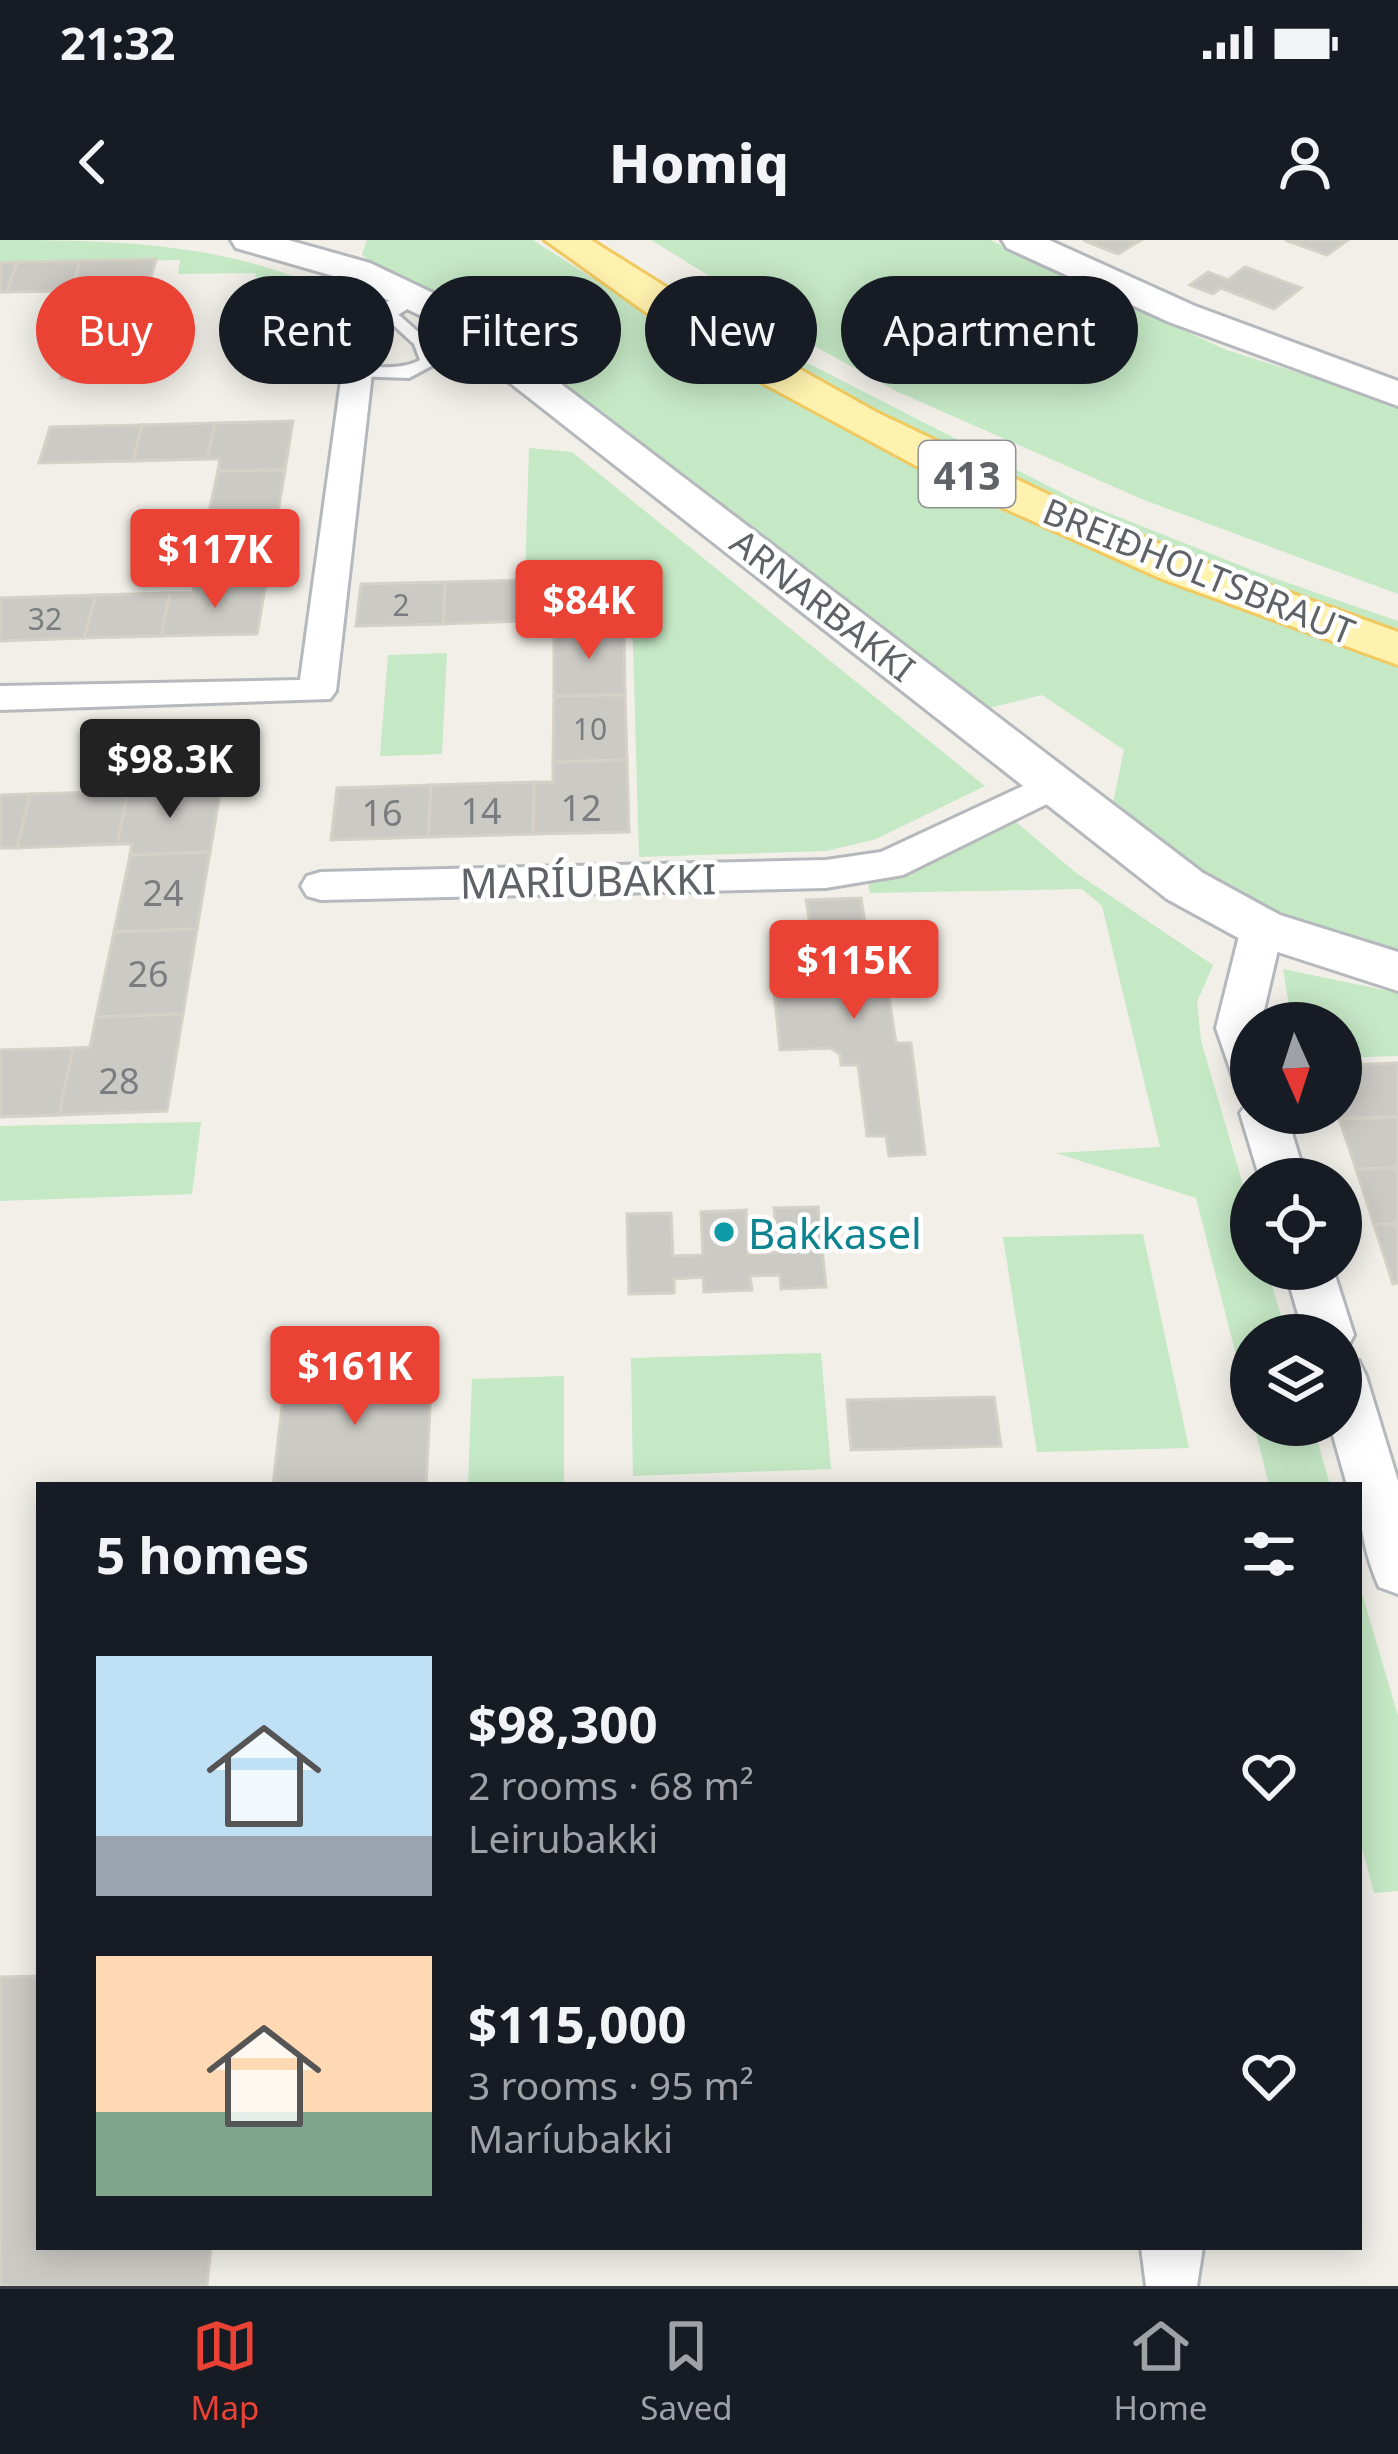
<!DOCTYPE html>
<meta charset="utf-8">
<style>
:root{--surface:#171b24;--page:#20242c;--text:#f1f3f6;--muted:#9ea1a6;--line:#363941;--accent:#ea4335}
body{margin:0;font-family:"Noto Sans",sans-serif;background:var(--page);color:var(--text);height:100vh;display:flex;flex-direction:column;font-size:45px;white-space:nowrap}
*{box-sizing:border-box;margin:0}
p{font-size:39px;color:var(--muted)}
.icon{flex:none;width:66px;height:66px;fill:none;stroke:currentColor;stroke-width:2;stroke-linecap:round;stroke-linejoin:round}
.map{position:relative;flex:1;overflow:hidden}
.side{position:absolute;left:36px;top:1242px;width:1326px;height:768px;display:flex;flex-direction:column;background:var(--surface);border-radius:0px;box-shadow:0 6px 30px #0003}
.side>*{flex:none}
.guide{position:absolute;left:36px;top:36px;width:1326px;height:108px;display:flex;gap:24px}
.needle{width:78px;rotate:177deg}
.fabs{position:absolute;left:1230px;top:762px;display:grid;gap:24px}
.fabs a{display:grid;place-items:center;width:132px;height:132px;border-radius:50%;background:var(--surface);box-shadow:0 6px 30px #0003;font-size:60px}
.price{position:absolute;translate:-50% -102px;padding:0 27px;border-radius:12px;background:var(--accent);color:#fff;font-size:39px;line-height:78px;filter:drop-shadow(0 3px 6px #0008)}
.price::after{content:'';position:absolute;left:50%;top:72px;width:36px;height:27px;margin-left:-18px;background:inherit;clip-path:polygon(0 0,100% 0,50% 100%)}
.price.on{background:#222;color:#fff}
ul{padding:0;list-style:none}
li{display:flex;align-items:center;gap:36px;height:300px;padding:0 60px}
li span{display:grid;place-items:center;flex:none;width:336px;height:240px;border-radius:0px;color:#555}
li>.icon{margin-inline-start:auto}
span .icon{width:144px;height:144px;fill:#fffc;stroke-width:1}
li b{font-size:51px}
h2{display:flex;justify-content:space-between;align-items:center;height:144px;padding:0 60px;font-size:51px}
.chip{padding:0 42px;border-radius:54px;background:var(--surface);box-shadow:0 6px 30px #0003;font-size:42px;line-height:108px}
.chip.on{background:var(--accent);color:#fff}
.status{display:flex;justify-content:space-between;align-items:center;height:84px;padding:0 60px;background:var(--surface);direction:ltr}
.status svg{height:33px;fill:currentColor}
header{display:flex;justify-content:space-between;align-items:center;height:156px;padding:0 60px;background:var(--surface);font-size:54px;font-weight:800}
.tabs{display:flex;justify-content:space-around;align-items:center;height:168px;border-top:3px solid var(--line);background:var(--surface);font-size:33px;color:var(--muted)}
.tabs a{display:grid;justify-items:center;gap:6px}
.tabs .on{color:var(--accent)}
.map>svg:first-child{display:block}
.green{fill:#c5e8c5}
.building{fill:#cccac5;stroke:#d6d1c6;stroke-width:3}
.lines{fill:none;stroke-linecap:round;stroke-linejoin:round}
.service-casing{stroke:#b5b8bc;stroke-width:6}
.minor-casing{stroke:#b5b8bc;stroke-width:6}
.tertiary-casing{stroke:#b5b8bc;stroke-width:6}
.primary-casing{stroke:#f2c960;stroke-width:6}
.service{fill:#fff;fill-rule:evenodd}
.minor{fill:#fff;fill-rule:evenodd}
.tertiary{fill:#fff;fill-rule:evenodd}
.primary{fill:#fff2af;fill-rule:evenodd}
.culture-dot{fill:#0f9aa8;stroke:#fff;stroke-width:4.5}
.labels{text-anchor:middle;dominant-baseline:central;stroke-width:9;stroke-linejoin:round;paint-order:stroke}
.far-number-label{font-size:30px;fill:#7a7d7f}
.far-street-label{font-size:36px;fill:#5f6368;stroke:#fff}
.number-label{font-size:36px;fill:#7a7d7f}
.shield{fill:#fff;stroke:#8f9295;stroke-width:3}
.shield-label{font-size:39px;font-weight:bold;fill:#5f6368}
.street-label{font-size:42px;fill:#5f6368;stroke:#fff}
.culture-label{font-size:42px;fill:#0d838f;stroke:#fff;text-anchor:start}
</style>
<div class="status"><b>21:32</b><svg viewBox="0 0 49 12"><path d="M0 12V9h3v3zM5 12V6h3v6zM10 12V3h3v9zM15 12V0h3v12zM26 1h20v11H26zM47 4h2v5h-2z"/></svg></div>
<header><svg class="icon" aria-label="back" viewBox="0 0 24 24"><path d="M15 5l-7 7 7 7"/></svg>Homiq<svg class="icon" aria-label="person" viewBox="0 0 24 24"><circle cx="12" cy="8" r="4"/><path d="M4 21q1-7 8-7t8 7"/></svg></header>
<div class="map">
<svg width="1398" height="2046" viewBox="0 0 1398 2046">
<rect width="100%" height="100%" fill="#f1efe8"/>
<g class="green">
<path d="M0,0C103,0 204,2 301,39C319,45 337,50 351,63L251,65L256,33L178,34L180,20L0,23Z"/>
<polygon points="367,0 533,0 748,138 972,249 1398,422 1398,719 1228,657 1112,568 1124,510 1042,455 981,470 661,225 476,74 371,24 362,14"/>
<polygon points="651,0 990,0 1224,109 1398,165 1398,354 1144,260 898,152 756,74 745,58"/>
<polygon points="686,61 1076,260 1262,334 1398,381 1398,400 1145,302 873,178"/>
<polygon points="529,208 572,212 985,546 876,599 826,611 639,617 631,334 525,335"/>
<polygon points="447,413 442,514 380,516 388,415"/>
<polygon points="1016,582 1075,632 1213,725 1197,762 1201,801 1251,972 1251,1029 1267,1029 1287,1095 1251,1095 1251,1174 1196,958 1056,913 1160,907 1102,666 1082,649 870,653 867,638 899,633"/>
<polygon points="1283,729 1398,753 1398,816 1341,818 1341,783 1292,783"/>
<polygon points="201,882 192,954 0,961 0,886"/>
<polygon points="1143,994 1189,1208 1037,1212 1003,997"/>
<polygon points="821,1113 831,1229 633,1236 631,1118"/>
<polygon points="564,1136 564,1245 468,1245 472,1139"/>
<polygon points="1254,1185 1313,1185 1330,1245 1269,1245"/>
<polygon points="1359,1343 1398,1476 1398,1651 1374,1653 1359,1596"/>
</g>
<g class="building">
<polygon points="1083,0 1141,0 1118,14"/>
<polygon points="1285,0 1348,0 1327,15"/>
<polygon points="156,19 144,63 84,64 88,51 71,51 80,21"/>
<polygon points="80,21 71,51 7,52 17,22"/>
<polygon points="17,22 7,52 0,52 0,23"/>
<polygon points="1245,27 1301,48 1274,69 1221,48 1213,54 1190,45 1208,32 1228,40"/>
<polygon points="144,63 136,92 75,93 84,64"/>
<polygon points="136,92 124,137 61,138 75,93"/>
<polygon points="293,181 285,230 218,231 220,219 207,219 215,183"/>
<polygon points="215,183 207,219 133,221 142,185"/>
<polygon points="142,185 133,221 39,223 50,187"/>
<polygon points="285,230 276,284 206,285 218,231"/>
<polygon points="276,284 266,343 194,345 206,285"/>
<polygon points="622,338 624,387 554,388 554,381 525,381 526,340"/>
<polygon points="526,340 525,381 443,384 445,342"/>
<polygon points="445,342 443,384 356,386 361,344"/>
<polygon points="266,343 257,394 161,396 170,353 193,353 194,345"/>
<polygon points="170,353 161,396 84,398 96,355"/>
<polygon points="96,355 84,398 0,401 0,358"/>
<polygon points="624,387 625,455 554,456 554,388"/>
<polygon points="625,455 627,520 553,522 554,456"/>
<polygon points="627,520 629,592 533,594 534,542 553,542 553,522"/>
<polygon points="534,542 533,594 428,597 431,545"/>
<polygon points="431,545 428,597 331,600 337,548"/>
<polygon points="221,548 210,612 130,615 132,604 117,604 128,551"/>
<polygon points="128,551 117,604 17,608 30,554"/>
<polygon points="30,554 17,608 0,608 0,555"/>
<polygon points="210,612 197,689 114,692 130,615"/>
<polygon points="861,658 871,721 883,720 896,803 911,803 925,914 889,916 886,896 867,896 858,825 841,825 840,814 830,808 780,810 773,741 819,739 806,660"/>
<polygon points="197,689 183,774 96,777 114,692"/>
<polygon points="183,774 167,871 59,875 73,808 90,807 96,777"/>
<polygon points="73,808 59,875 0,877 0,810"/>
<polygon points="1398,823 1398,877 1339,879 1341,825"/>
<polygon points="1398,877 1398,928 1356,929 1339,879"/>
<polygon points="1398,928 1398,984 1374,985 1356,929"/>
<polygon points="818,967 826,1047 781,1049 780,1035 750,1036 752,1050 704,1052 703,1037 674,1039 674,1053 629,1054 627,974 671,973 673,1016 703,1015 701,972 746,970 748,1014 778,1012 774,968"/>
<polygon points="1398,984 1398,1043 1393,1044 1374,985"/>
<polygon points="432,1128 426,1245 273,1245 286,1132"/>
<polygon points="994,1157 1001,1206 851,1210 847,1160"/>
<polygon points="39,1736 39,2007 211,2007 207,2046 0,2046 0,1737"/>
</g>
<g class="lines">
<g class="service-casing">
<g id="service">
<path d="M380,67H390L426,99L436,122L433,125L409,138L352,136L349,133C370,122 397,133 420,120L414,104L380,73Z"/>
<polygon points="1141,2007 1203,2007 1197,2046 1146,2046"/>
</g>
</g>
<g class="minor-casing">
<g id="minor">
<polygon points="413,47 428,56 382,85 372,133 336,451 330,459 0,470 0,446 300,440 342,133 353,81"/>
<polygon points="1053,532 1067,536 1072,545 1067,554 903,635 826,648 321,660 307,656 301,646 307,636 321,632 826,620 881,612"/>
<polygon points="1262,673 1277,677 1283,688 1261,783 1251,783 1251,848 1235,843 1216,788 1241,688 1247,677"/>
<polygon points="1251,859 1251,873 1286,873 1306,939 1260,939 1240,873"/>
<polygon points="1285,1029 1333,1029 1354,1095 1346,1110 1341,1112 1341,1095 1304,1095"/>
<path d="M1341,1114L1359,1121L1366,1136L1398,1241V1354L1379,1347C1364,1313 1359,1282 1359,1245H1347L1330,1185H1341Z"/>
</g>
</g>
<g class="tertiary-casing">
<g id="tertiary">
<polygon points="231,0 288,0 370,23 456,64 1203,633 1280,675 1398,712 1398,751 1244,701 1167,659 430,80 344,39 236,8"/>
<polygon points="1002,0 1049,0 1195,66 1398,141 1398,166 1169,82 1007,8"/>
</g>
</g>
<g class="primary-casing">
<polygon id="primary" points="545,0 591,0 776,116 878,173 1089,274 1196,319 1398,392 1398,425 1162,339 950,244 746,134 647,73"/>
</g>
<use href="#service" class="service"/>
<use href="#minor" class="minor"/>
<use href="#tertiary" class="tertiary"/>
<use href="#primary" class="primary"/>
</g>
<circle class="culture-dot" cx="724" cy="992" r="12"/>
<g class="labels">
<g class="far-number-label">
<text x="401" y="364">2</text>
<text x="45" y="378">32</text>
<text x="590" y="488">10</text>
</g>
<g class="far-street-label">
<text transform="translate(1199 331) rotate(22)">BREIÐHOLTSBRAUT</text>
<text transform="translate(823 365) rotate(38)">ARNARBAKKI</text>
</g>
<g class="number-label">
<text x="581" y="567">12</text>
<text x="481" y="570">14</text>
<text x="382" y="572">16</text>
<text x="163" y="652">24</text>
<text x="148" y="733">26</text>
<text x="119" y="840">28</text>
</g>
<rect class="shield" x="919" y="201" width="96" height="66" rx="9"/>
<g class="shield-label">
<text x="967" y="234">413</text>
</g>
<g class="street-label">
<text transform="translate(588 640) rotate(-1)">MARÍUBAKKI</text>
</g>
<g class="culture-label">
<text x="748" y="992">Bakkasel</text>
</g>
</g>
</svg>
<div class="fabs">
<a><svg class="needle" viewBox="-14 -14 28 28"><path d="M0-13l5 13h-10z" fill="#e53935"/><path d="M0 13l5-13h-10z" fill="#9ea1a6"/></svg></a>
<a><svg class="icon" aria-label="locate" viewBox="0 0 24 24"><circle cx="12" cy="12" r="6"/><path d="M12 2v4M12 18v4M2 12h4M18 12h4"/></svg></a>
<a><svg class="icon" aria-label="layers" viewBox="0 0 24 24"><path d="M12 4l9 5-9 5-9-5zM3 14l9 5 9-5"/></svg></a>
</div>
<b class="price" style="left:215px;top:371px">$117K</b>
<b class="price" style="left:589px;top:422px">$84K</b>
<b class="price on" style="left:170px;top:581px">$98.3K</b>
<b class="price" style="left:854px;top:782px">$115K</b>
<b class="price" style="left:355px;top:1188px">$161K</b>
<div class="guide">
<a class="chip on">Buy</a>
<a class="chip">Rent</a>
<a class="chip">Filters</a>
<a class="chip">New</a>
<a class="chip">Apartment</a>
</div>
<section class="side">
<h2>5 homes<svg class="icon" aria-label="filters" viewBox="0 0 24 24"><path d="M4 7h16M4 17h16"/><circle cx="9" cy="7" r="2"/><circle cx="15" cy="17" r="2"/></svg></h2>
<ul>
<li><span style="background:linear-gradient(#bfe0f5 75%,#9aa5b1 0)"><svg class="icon" aria-label="home" viewBox="0 0 24 24"><path d="M3 11l9-7 9 7M6 9v11h12V9"/></svg></span><div><b>$98,300</b><p>2 rooms · 68 m²</p><p>Leirubakki</p></div><svg class="icon" aria-label="heart" viewBox="0 0 24 24"><path d="M12 20l-8-8c-3-5 5-10 8-4 3-6 11-1 8 4z"/></svg></li>
<li><span style="background:linear-gradient(#ffd9b3 65%,#7fa58c 0)"><svg class="icon" aria-label="home" viewBox="0 0 24 24"><path d="M3 11l9-7 9 7M6 9v11h12V9"/></svg></span><div><b>$115,000</b><p>3 rooms · 95 m²</p><p>Maríubakki</p></div><svg class="icon" aria-label="heart" viewBox="0 0 24 24"><path d="M12 20l-8-8c-3-5 5-10 8-4 3-6 11-1 8 4z"/></svg></li>
</ul>
</section>
</div>
<nav class="tabs">
<a class="on"><svg class="icon" aria-label="map" viewBox="0 0 24 24"><path d="M3 6l6-2 6 2 6-2v14l-6 2-6-2-6 2zM9 4v14M15 6v14"/></svg>Map</a>
<a><svg class="icon" aria-label="saved" viewBox="0 0 24 24"><path d="M7 4h10v16l-5-4-5 4z"/></svg>Saved</a>
<a><svg class="icon" aria-label="home" viewBox="0 0 24 24"><path d="M3 11l9-7 9 7M6 9v11h12V9"/></svg>Home</a>
</nav>
